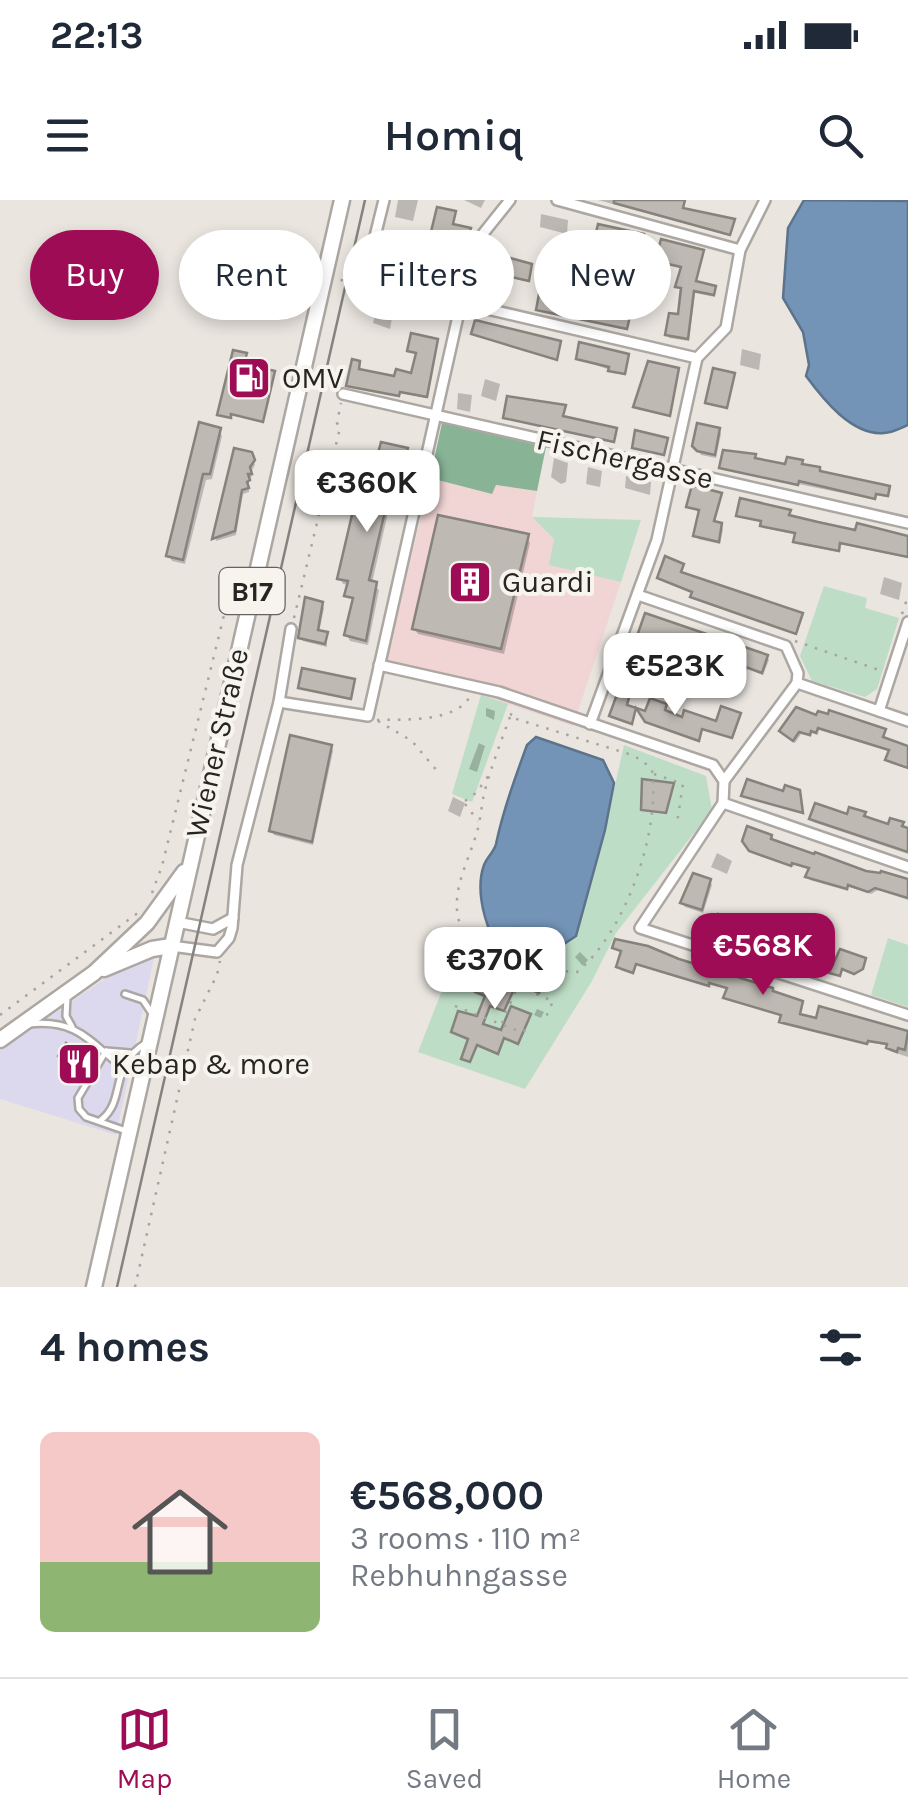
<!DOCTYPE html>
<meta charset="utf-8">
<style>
:root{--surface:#fff;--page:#f6f6f7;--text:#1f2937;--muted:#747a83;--line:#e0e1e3;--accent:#9f0c56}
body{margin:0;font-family:Karla,sans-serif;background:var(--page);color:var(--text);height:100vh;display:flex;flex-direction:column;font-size:38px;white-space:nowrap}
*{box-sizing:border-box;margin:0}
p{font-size:32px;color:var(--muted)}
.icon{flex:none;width:55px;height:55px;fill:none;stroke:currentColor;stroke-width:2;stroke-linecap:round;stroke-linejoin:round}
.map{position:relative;height:1087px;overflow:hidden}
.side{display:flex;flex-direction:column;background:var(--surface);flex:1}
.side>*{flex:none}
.guide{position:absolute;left:30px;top:30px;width:850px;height:90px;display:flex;gap:20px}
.price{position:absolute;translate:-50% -85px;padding:0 22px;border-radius:20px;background:#fff;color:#222;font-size:32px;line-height:65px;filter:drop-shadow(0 2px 5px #0008)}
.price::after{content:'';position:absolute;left:50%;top:60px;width:30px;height:22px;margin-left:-15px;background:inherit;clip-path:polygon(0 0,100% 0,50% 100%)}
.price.current{background:var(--accent);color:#fff}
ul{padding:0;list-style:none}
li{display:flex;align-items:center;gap:30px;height:250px;padding:0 40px}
li span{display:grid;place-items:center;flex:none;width:280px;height:200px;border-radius:15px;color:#555}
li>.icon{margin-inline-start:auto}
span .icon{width:120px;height:120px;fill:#fffc;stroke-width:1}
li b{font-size:42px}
h2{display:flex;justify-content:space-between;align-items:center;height:120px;padding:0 40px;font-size:42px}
.pill{padding:0 35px;border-radius:45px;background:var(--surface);box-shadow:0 5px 15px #0003;font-size:35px;line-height:90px}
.pill.current{background:var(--accent);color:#fff}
.status{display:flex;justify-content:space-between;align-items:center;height:70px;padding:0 50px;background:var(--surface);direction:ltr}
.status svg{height:28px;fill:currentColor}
header{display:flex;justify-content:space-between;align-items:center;height:130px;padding:0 40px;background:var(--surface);font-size:45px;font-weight:600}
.menu{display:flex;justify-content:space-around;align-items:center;height:140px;border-top:2px solid var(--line);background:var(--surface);font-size:28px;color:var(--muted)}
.menu a{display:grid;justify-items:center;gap:5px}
.menu .current{color:var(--accent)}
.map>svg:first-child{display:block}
.commercial{fill:#dcd9ef}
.industrial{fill:#f0d5d4}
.green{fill:#beddc6}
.forest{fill:#88b395}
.water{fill:#7394b7;stroke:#5c738b;stroke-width:2.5}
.shadow{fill:#0003}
.building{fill:#beb9b3;stroke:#86827c;stroke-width:2.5}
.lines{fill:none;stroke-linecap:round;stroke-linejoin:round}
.lane-casing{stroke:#aca7a2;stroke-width:10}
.street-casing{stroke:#aca7a2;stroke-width:14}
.primary-casing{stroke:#aca7a2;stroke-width:19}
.path{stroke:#a7a39e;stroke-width:2.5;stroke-dasharray:2.5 8;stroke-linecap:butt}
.lane{stroke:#fff;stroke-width:5}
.street{stroke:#fff;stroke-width:9}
.primary{stroke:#fff;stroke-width:14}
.tram{stroke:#86827e;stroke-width:2.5}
.labels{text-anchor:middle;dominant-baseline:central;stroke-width:8;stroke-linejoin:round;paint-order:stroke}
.shield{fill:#f7f3ed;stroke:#656360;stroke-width:2.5}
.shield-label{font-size:28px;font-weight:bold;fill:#272523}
.poi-label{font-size:30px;fill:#272523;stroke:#f7f3ed;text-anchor:start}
.street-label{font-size:30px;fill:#272523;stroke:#f7f3ed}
</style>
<div class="status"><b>22:13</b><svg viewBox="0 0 49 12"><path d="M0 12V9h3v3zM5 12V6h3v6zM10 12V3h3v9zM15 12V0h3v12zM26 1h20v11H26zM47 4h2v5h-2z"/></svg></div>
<header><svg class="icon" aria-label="menu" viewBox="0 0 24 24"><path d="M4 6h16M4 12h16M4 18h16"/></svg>Homiq<svg class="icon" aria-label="search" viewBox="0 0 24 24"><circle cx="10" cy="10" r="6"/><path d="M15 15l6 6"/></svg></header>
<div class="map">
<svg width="908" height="1087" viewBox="0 0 908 1087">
<rect width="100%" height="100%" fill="#eae5df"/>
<polygon class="commercial" points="147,757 154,758 116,935 0,899 0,851 103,780"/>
<polygon class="industrial" points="430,278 491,294 495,285 537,291 532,317 554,339 550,365 621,382 573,526 481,495 384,473"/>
<g class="green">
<polygon points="532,317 641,320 621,382 549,365 554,339"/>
<polygon points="824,386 867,398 865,408 899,418 877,489 865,497 812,481 800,456"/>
<polygon points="481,495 508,504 472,602 452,594"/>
<polygon points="624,545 706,576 712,610 616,733 592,781 525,889 418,852 450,770 447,753 460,730 492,734 517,728 520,731 576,736 605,630"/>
<polygon points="888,738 908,745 908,807 871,795"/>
</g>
<polygon class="forest" points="442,223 546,247 537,291 496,285 492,294 430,278"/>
<g class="water">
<path d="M804,0L908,1V225C901,228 892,233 884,233C852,236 823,199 806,176L809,165L803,132L783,98L788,28Z"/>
<path d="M536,537L603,560L614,583L605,630L576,736L555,750L524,742L517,728L491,734C483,715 476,687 484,665C487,657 494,652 496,644C503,611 515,578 527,545Z"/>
</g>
<g class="shadow">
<polygon points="398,0 418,0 413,21 395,17"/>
<polygon points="464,0 485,0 481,8"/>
<polygon points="598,0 686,0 683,11 734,23 730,36"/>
<polygon points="454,13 453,26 471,32 466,45 447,41 442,70 394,60 430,47"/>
<polygon points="541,14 568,20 567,34 540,27"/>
<polygon points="702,52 696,84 715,88 715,97 695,93 689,141 669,138 668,135 680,117 684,91 678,87 683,69 658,61"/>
<polygon points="487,55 532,68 529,82 507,77 501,103 477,95"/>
<polygon points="612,77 624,82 621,94 609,89"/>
<polygon points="378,103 394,108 390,129 373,123"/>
<polygon points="538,110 629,114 630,116 627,130"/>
<polygon points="437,141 428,198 400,193 399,197 349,185 359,163 359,172 396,179 413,176 418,154 410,151"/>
<polygon points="742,149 761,154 759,170 740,165"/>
<polygon points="628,156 625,175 578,159"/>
<polygon points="485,179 500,184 496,201 481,196"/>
<polygon points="458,193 472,195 470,212 457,209"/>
<polygon points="506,218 558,227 617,232 614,243"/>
<polygon points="219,230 222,236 212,279 206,280 185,364 172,361 169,356"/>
<polygon points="719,230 721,234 716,258 701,255 695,245"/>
<polygon points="406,250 409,256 405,274 397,273 372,383 379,390 368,445 350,441 347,435 355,402 347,396 349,385 343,384 340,378 379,260"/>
<polygon points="236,251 253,259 255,265 251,272 252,277 249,278 249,292 243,294 236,335 216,341"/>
<polygon points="755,257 787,267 789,260 820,272 888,288 888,297 877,295 876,300 721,268"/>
<polygon points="554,258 568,263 566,282 561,284 551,277"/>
<polygon points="588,267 602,271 600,287 586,284"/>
<polygon points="626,276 651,282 650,295 625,288"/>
<polygon points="720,295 715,324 723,329 720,344 698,339 701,313 689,307"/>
<polygon points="789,312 789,318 817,325 908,338 908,358 840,344 839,352 797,344 797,335 764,328 763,322 739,315"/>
<polygon points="527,337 530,343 504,454 418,434 414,428"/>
<polygon points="884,377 902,383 899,400 880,394"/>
<polygon points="321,404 324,408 319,433 326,434 327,447 303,441 300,437"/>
<polygon points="639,436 767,457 769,460 763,475 747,469 743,480 736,478 736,472"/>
<polygon points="665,506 665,513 683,520 717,524 740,517 733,539 703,529 699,541 649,524 642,512 647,514"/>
<polygon points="486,508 495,511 494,520 486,516"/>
<polygon points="818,518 884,531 884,540 908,549 908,569 890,563 891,552 819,530 818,535 812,533 811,537 801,534 795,543 783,534"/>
<polygon points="479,543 485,546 477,572 469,569"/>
<polygon points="331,547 333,551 313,645 274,635 272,631"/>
<polygon points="453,597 465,603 460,617 448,611"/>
<polygon points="864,614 889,627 902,624 908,631 908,654 813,622 811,619"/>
<polygon points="770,637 908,690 908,700 878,690 871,694 849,687 848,691 810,680 811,670 794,665 793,667 753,653 745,641"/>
<polygon points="717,653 732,661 727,674 711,667"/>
<polygon points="710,681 712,685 703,713 685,707 682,703"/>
<polygon points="772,729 775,745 769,747 766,757 720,744 715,732"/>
<polygon points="800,740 818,746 815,763 791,756 791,748 797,750"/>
<polygon points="615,748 802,803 800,816 887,826 908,834 908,857 890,851 889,846 869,842 868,845 783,824 783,817 728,800 729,790 710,784 709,787 636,765 634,775 620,770 623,753"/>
<polygon points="580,752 588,760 583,766 575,757"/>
<polygon points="537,809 544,812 541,818 534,815"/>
<polygon points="91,863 93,867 82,886 72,880 70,876 73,871"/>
</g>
<g class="building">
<polygon points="614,0 685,0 683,8 735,19 730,35 614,3"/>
<polygon points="437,7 456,11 453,24 471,28 466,44 447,40 441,69 390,58 395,38 428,44"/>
<polygon points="598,24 644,34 639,55 623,52 623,48 594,41"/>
<polygon points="661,39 704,50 696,81 716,86 714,95 694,91 688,139 665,135 669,113 678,114 681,88 675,87 681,67 655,61"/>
<polygon points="485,51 532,64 529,81 507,76 501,102 474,96"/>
<polygon points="539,94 631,112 627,129 536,110"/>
<polygon points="475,120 561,141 557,160 471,134"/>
<polygon points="411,133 438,139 427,197 400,192 399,196 346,186 352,159 360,161 359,169 394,176 396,169 411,173 416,153 407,151"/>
<polygon points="579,142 629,154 625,174 608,171 609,167 576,159"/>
<polygon points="233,150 247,153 244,164 275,171 263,222 231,214 231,218 217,215"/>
<polygon points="648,161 679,168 670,216 633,207"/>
<polygon points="713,168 735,173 727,208 705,203"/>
<polygon points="507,196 566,205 563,216 617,228 614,242 503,218"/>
<polygon points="199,222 221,228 210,274 203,274 183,360 166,356"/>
<polygon points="697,223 720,228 715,255 697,251 692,246"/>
<polygon points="635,230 668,238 664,255 632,248"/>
<polygon points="381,242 408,248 402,270 395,268 369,380 377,382 366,441 344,435 353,398 344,396 348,381 337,379 366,255 377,257"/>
<polygon points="234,248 252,252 255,260 250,267 252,274 248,274 250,280 247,282 249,288 242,290 235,331 212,339"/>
<polygon points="723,250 756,254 755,258 785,264 787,257 803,260 802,264 820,267 820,271 890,286 888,296 876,294 875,299 799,281 798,285 719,268"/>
<polygon points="692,285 722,293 714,321 722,323 719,342 693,336 699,310 686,307"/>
<polygon points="740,298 791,310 789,315 818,322 855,330 857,323 908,336 908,357 840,343 839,351 793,342 795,333 760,326 761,321 736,316"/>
<polygon points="438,315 529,334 501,449 412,429"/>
<polygon points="665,356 684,364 681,372 803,413 796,434 690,397 692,392 657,378"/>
<polygon points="305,397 323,402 318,430 328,432 325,444 298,438"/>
<polygon points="645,413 768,455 762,473 746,467 741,479 732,475 734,470 637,436"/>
<polygon points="302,468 355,479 351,499 298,488"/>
<polygon points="620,486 631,490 627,505 645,511 650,498 667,504 665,510 682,517 684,510 716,521 721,506 741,513 732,538 702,529 699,541 645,522 636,508 632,524 609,516"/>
<polygon points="796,507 816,515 818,511 828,514 829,510 886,529 883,537 908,546 908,568 885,560 889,550 818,528 816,533 811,531 810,535 799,532 793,541 779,531"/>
<polygon points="290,535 332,545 312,642 269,631"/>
<polygon points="642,579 674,583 666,613 641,610"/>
<polygon points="747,579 783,591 785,585 800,590 803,613 741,596"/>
<polygon points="815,603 847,614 849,607 866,612 864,616 888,624 890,618 904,622 902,626 908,628 908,652 809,619"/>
<polygon points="747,626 772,635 771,639 814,654 815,652 866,671 880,673 881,671 908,679 908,698 875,688 868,692 848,685 847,689 805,677 809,668 792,663 791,666 749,651 742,641"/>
<polygon points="693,673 711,679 702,710 680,703"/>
<polygon points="718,714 774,727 772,733 775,742 768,744 764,755 716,741 712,732"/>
<polygon points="615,739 648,746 679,759 773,788 773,791 803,801 800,814 816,818 819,806 908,831 905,850 898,848 897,852 886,848 887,844 868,841 867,844 779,822 781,815 723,798 727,788 709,783 709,786 636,764 633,773 616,767 621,751 612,748"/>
<polygon points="840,749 866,758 863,769 854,774 842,769 840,776 829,773"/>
<polygon points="492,762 543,782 539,793 517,783 504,811 490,806 483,824 501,830 511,806 531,814 518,844 504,838 498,854 477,845 470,862 461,859 468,839 451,832 458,811 477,816 485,796 475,792"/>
<polygon points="66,843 93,861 79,883 67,876 71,870 58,856"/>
</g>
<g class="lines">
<g class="lane-casing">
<g id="lane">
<polyline points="125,794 143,800 153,815"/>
<polyline points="67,797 66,816 72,827"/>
<path d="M29,824C77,819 89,841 123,868"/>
<polyline points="106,851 78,898 79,909 86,917 129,932"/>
<polyline points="106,851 130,853"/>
<path d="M101,920C127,900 108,866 146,843"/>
</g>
</g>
<g class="street-casing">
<g id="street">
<polyline points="384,0 367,69 372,82 697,158"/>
<polyline points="557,0 740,50"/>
<polyline points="343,194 908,323"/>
<polyline points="638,395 786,446 798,473 797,483 908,521"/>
<polyline points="379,465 499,492 713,565 724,581 723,603 908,667"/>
<polyline points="279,502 368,516 474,45 510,0"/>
<polyline points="879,511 908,422"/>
<polyline points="590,524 657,340 697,158 726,128 740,50 765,0"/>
<polyline points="724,581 797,483"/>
<polyline points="723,603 640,728 908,815"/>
<polyline points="177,722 213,729 233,718"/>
<polyline points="171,746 217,752 229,738 232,728 237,665 279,502 291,429"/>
</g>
</g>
<g class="primary-casing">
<g id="primary">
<polyline points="104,769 152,749 171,746"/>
<polyline points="0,840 94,773 147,723 184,672"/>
<polyline points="94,1087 342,0"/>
</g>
</g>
<g class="path">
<polyline points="342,79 341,83 365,89"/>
<polyline points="902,414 908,396"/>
<polyline points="294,418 340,228 337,223 341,203"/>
<polyline points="795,441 882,471"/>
<path d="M510,517C501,541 492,565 485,590C481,605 481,621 476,635C469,659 455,684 457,710C460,759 538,770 577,772C625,733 661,631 652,570L642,560L629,554L510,517L514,507"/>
<path d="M377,520C405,519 456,523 471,495"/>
<polyline points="378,521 412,541 438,572"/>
<polyline points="654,574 683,584 677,623"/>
<polyline points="465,601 476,593 489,575"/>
<polyline points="465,604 478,621"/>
<polyline points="152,693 162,666 230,391 240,390"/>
<polyline points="478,770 553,801 546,817"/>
<polyline points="455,806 521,832 533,827"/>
<polyline points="0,815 139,712"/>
<polyline points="502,823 526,766"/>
<polyline points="135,1087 195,819 217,775 220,761"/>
</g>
<use href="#lane" class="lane"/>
<use href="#street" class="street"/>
<use href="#primary" class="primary"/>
<polyline class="tram" points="117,1087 365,0"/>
</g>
<defs>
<g id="fuel-square" transform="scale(2.25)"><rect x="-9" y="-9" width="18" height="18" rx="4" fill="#9f0c56" stroke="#f7f3ed"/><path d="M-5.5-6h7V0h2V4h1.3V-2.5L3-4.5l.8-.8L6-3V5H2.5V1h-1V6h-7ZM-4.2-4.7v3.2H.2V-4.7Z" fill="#fff"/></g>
<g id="building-square" transform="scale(2.25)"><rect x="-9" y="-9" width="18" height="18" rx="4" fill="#9f0c56" stroke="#f7f3ed"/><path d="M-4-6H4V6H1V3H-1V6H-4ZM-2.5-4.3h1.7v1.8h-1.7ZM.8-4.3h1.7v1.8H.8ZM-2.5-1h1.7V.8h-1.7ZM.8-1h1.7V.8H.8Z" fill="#fff"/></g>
<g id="restaurant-square" transform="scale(2.25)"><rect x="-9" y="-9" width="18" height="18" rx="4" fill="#9f0c56" stroke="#f7f3ed"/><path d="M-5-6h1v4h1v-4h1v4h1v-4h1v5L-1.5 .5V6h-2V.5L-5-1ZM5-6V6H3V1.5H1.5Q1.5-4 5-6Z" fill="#fff"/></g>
</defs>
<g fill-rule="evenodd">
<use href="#fuel-square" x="249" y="178"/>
<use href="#building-square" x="470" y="382"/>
<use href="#restaurant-square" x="79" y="864"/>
</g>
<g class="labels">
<rect class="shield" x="219.5" y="368" width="65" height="46" rx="8"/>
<g class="shield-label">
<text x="252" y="391">B17</text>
</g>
<g class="poi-label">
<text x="282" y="178">OMV</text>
<text x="502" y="382">Guardi</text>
<text x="112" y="864">Kebap &amp; more</text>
</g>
<g class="street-label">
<text transform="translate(625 259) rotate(13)">Fischergasse</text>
<text transform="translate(217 543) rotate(-77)">Wiener Straße</text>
</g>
</g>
</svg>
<b class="price" style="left:367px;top:335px">€360K</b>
<b class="price" style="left:675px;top:518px">€523K</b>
<b class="price current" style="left:763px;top:798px">€568K</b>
<b class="price" style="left:495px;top:812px">€370K</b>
<div class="guide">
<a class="pill current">Buy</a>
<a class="pill">Rent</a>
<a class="pill">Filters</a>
<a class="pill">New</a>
</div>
</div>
<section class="side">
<h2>4 homes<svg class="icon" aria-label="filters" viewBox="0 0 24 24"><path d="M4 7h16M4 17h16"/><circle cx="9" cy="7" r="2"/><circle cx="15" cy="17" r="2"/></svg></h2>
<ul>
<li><span style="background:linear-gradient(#f6c9c9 65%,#8fb573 0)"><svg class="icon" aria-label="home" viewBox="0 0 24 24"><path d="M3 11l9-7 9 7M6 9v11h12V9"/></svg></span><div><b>€568,000</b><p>3 rooms · 110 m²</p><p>Rebhuhngasse</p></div></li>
</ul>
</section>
<nav class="menu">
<a class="current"><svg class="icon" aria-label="map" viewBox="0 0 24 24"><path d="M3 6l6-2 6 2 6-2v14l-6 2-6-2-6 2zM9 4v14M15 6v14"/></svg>Map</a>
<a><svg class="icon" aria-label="saved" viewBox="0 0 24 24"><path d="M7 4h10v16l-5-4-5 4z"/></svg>Saved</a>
<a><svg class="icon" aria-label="home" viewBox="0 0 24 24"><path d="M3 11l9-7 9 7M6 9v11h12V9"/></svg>Home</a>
</nav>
